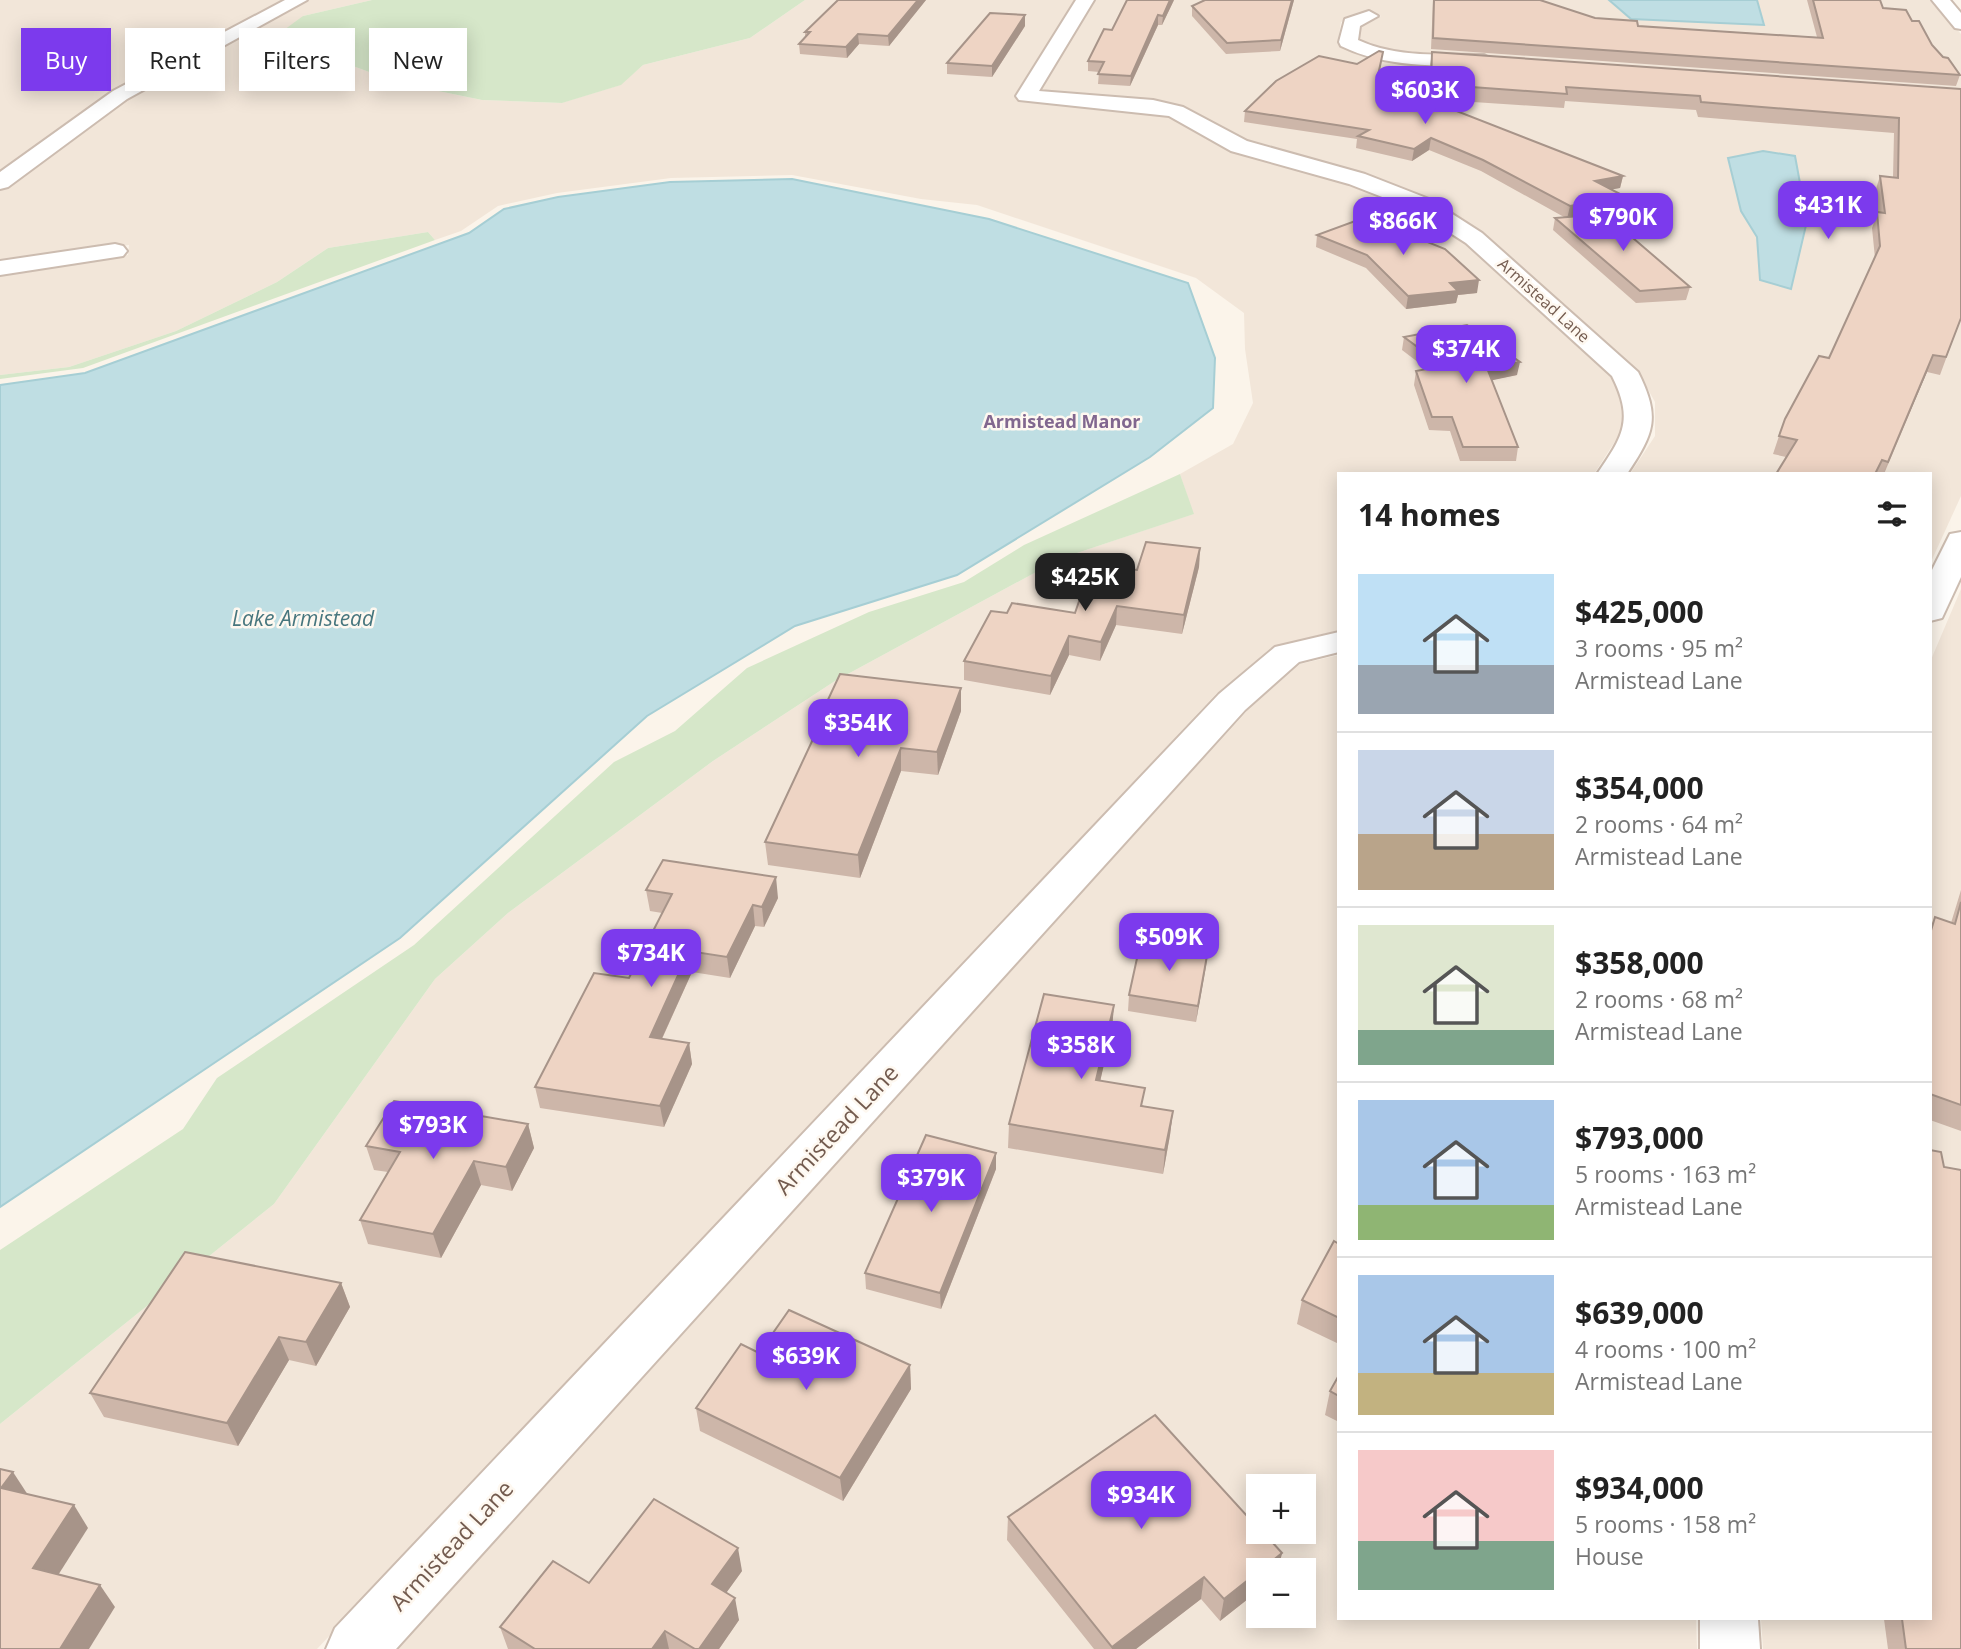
<!DOCTYPE html>
<meta charset="utf-8">
<style>
:root{--surface:#fff;--page:#f6f6f6;--text:#222;--muted:#767676;--line:#e0e0e0;--accent:#7c3aed}
body{margin:0;font-family:"Open Sans",sans-serif;background:var(--page);color:var(--text);height:100vh;display:flex;flex-direction:column;font-size:26px;white-space:nowrap}
*{box-sizing:border-box;margin:0}
p{font-size:23px;color:var(--muted)}
.icon{flex:none;width:38px;height:38px;fill:none;stroke:currentColor;stroke-width:2;stroke-linecap:round;stroke-linejoin:round}
.map{position:relative;flex:1;overflow:hidden}
.panel{position:absolute;left:1337px;top:472px;width:595px;height:1148px;display:flex;flex-direction:column;background:var(--surface);border-radius:0px;box-shadow:0 4px 18px #0003}
.panel>*{flex:none}
.guide{position:absolute;left:21px;top:28px;width:665px;height:63px;display:flex;gap:14px}
.buttons{position:absolute;left:1246px;top:1474px;display:grid;gap:14px}
.buttons a{display:grid;place-items:center;width:70px;height:70px;border-radius:0px;background:var(--surface);box-shadow:0 4px 18px #0003;font-size:35px}
.price{position:absolute;translate:-50% -60px;padding:0 16px;border-radius:14px;background:var(--accent);color:#fff;font-size:23px;line-height:46px;filter:drop-shadow(0 2px 4px #0008)}
.price::after{content:'';position:absolute;left:50%;top:42px;width:21px;height:16px;margin-left:-10px;background:inherit;clip-path:polygon(0 0,100% 0,50% 100%)}
.price.current{background:#222;color:#fff}
ul{padding:0;list-style:none}
li{display:flex;align-items:center;gap:21px;height:175px;padding:0 21px}
li+li{border-top:2px solid var(--line)}
li span{display:grid;place-items:center;flex:none;width:196px;height:140px;border-radius:0px;color:#555}
li>.icon{margin-inline-start:auto}
span .icon{width:84px;height:84px;fill:#fffc;stroke-width:1}
li b{font-size:30px}
h2{display:flex;justify-content:space-between;align-items:center;height:84px;padding:0 21px;font-size:30px}
.chip{padding:0 24px;border-radius:0px;background:var(--surface);box-shadow:0 4px 18px #0003;font-size:24px;line-height:63px}
.chip.current{background:var(--accent);color:#fff}
.map>svg:first-child{display:block}
.residential{fill:#f2e6d9;fill-rule:evenodd}
.green{fill:#d6e7c9}
.water{fill:#bfdee3;stroke:#a6ced4;stroke-width:2}
.lines{fill:none;stroke-linecap:round;stroke-linejoin:round}
.minor-casing{stroke:#ccbcb0;stroke-width:4}
.minor{fill:#fff;fill-rule:evenodd}
.wall{fill:#cdb6a9}
.shaded-wall{fill:#a79489}
.building{fill:#eed4c4;stroke:#a79489;stroke-width:2}
.labels{text-anchor:middle;dominant-baseline:central;stroke-width:5;stroke-linejoin:round;paint-order:stroke}
.far-street-label{font-size:16px;fill:#735b4f;stroke:#fef8f0}
.far-neighbourhood-label{font-size:18px;font-weight:bold;fill:#81678f;stroke:#fef8f0}
.water-label{font-size:21px;font-style:italic;fill:#47767e;stroke:#fef8f0}
.near-street-label{font-size:23px;fill:#735b4f;stroke:#fef8f0}
</style>
<div class="map">
<svg width="1961" height="1649" viewBox="0 0 1961 1649">
<rect width="100%" height="100%" fill="#fbf4ea"/>
<g class="residential">
<polygon points="0,0 288,0 110,94 0,173"/>
<polygon points="307,0 372,0 303,16 294,51 342,62 399,83 482,100 561,103 620,85 643,65 750,38 805,0 1075,0 1016,95 1024,100 1169,114 1412,207 1463,240 1610,373 1624,400 1623,429 1594,474 1339,474 1339,630 1272,647 1216,694 317,1649 0,1649 0,1424 274,1204 435,979 508,913 713,761 835,681 1062,558 1193,514 1180,474 1233,444 1253,403 1245,349 1244,313 1196,278 977,205 921,199 792,175 671,178 557,193 498,206 461,231 435,240 428,232 328,248 277,282 176,331 69,367 0,375 0,274 128,255 129,245 0,263 0,191 130,96"/>
<path d="M1094,0H1609L1631,19L1764,24L1757,0H1931L1961,34V91L1385,51L1358,42L1361,25L1381,16L1367,11L1341,22L1338,41L1351,51L1381,58L1961,98V496L1930,564V474H1630L1655,436V402L1637,370L1486,236L1429,201L1247,143L1185,109L1039,93ZM1757,237L1791,288L1760,280Z"/>
<polygon points="1961,589 1961,1649 1763,1649 1761,1619 1930,1619 1930,662"/>
<path d="M1339,655V1619H1696L1697,1649H394L1248,710L1300,664ZM1258,1486H1304V1531H1258ZM1258,1570H1304V1615H1258Z"/>
</g>
<g class="green">
<polygon points="372,0 805,0 750,38 643,65 621,85 562,103 482,100 399,83 342,62 294,51 273,38 303,16"/>
<polygon points="428,232 435,240 83,368 0,379 0,375 69,367 176,331 277,282 328,248"/>
<polygon points="1180,474 1194,514 1062,558 835,681 713,761 508,913 435,979 274,1204 0,1424 0,1250 183,1129 217,1078 414,945 614,762 675,731 747,668 869,612 964,582 1024,545"/>
</g>
<g class="water">
<polygon points="1609,0 1757,0 1764,25 1631,19"/>
<polygon points="1763,151 1795,156 1807,221 1791,289 1760,280 1757,237 1741,211 1728,158"/>
<polygon points="792,179 989,219 1188,283 1215,358 1213,408 1150,457 957,575 795,626 647,716 400,938 0,1207 0,385 85,373 469,233 504,209 558,197 670,182"/>
</g>
<g class="lines">
<g class="minor-casing">
<g id="minor">
<polygon points="285,0 307,0 127,99 8,187 0,189 0,172 113,91"/>
<path d="M1076,0H1094L1039,91L1153,100L1183,107L1247,141L1365,174L1429,199L1482,233L1638,372C1661,418 1654,433 1627,474H1597C1623,436 1634,420 1612,376L1466,243L1413,209L1349,184L1231,151L1169,116L1019,100L1016,96Z"/>
<polygon points="1932,0 1950,0 1961,13 1961,29 1955,28"/>
<path d="M1369,11L1378,16L1360,26L1358,40C1396,58 1442,54 1484,55L1494,61L1484,67C1436,65 1386,68 1341,46L1339,42L1345,19Z"/>
<polygon points="115,244 123,246 127,251 123,256 0,275 0,261"/>
<polygon points="1961,532 1961,577 1942,618 1930,621 1930,574 1950,534"/>
<polygon points="1339,632 1339,652 1299,662 1245,710 396,1649 326,1649 335,1628 1219,694 1275,647"/>
<polygon points="1700,1619 1758,1619 1760,1649 1700,1649"/>
</g>
</g>
<use href="#minor" class="minor"/>
</g>
<g class="wall">
<polygon points="838,0 926,0 889,46 859,44 847,58 800,54 799,44 805,37 805,32"/>
<polygon points="1174,0 1162,25 1158,25 1130,86 1098,84 1099,72 1088,71 1088,61 1112,30"/>
<polygon points="1205,0 1294,0 1280,51 1226,54 1192,16 1192,6"/>
<polygon points="1433,0 1540,0 1595,18 1638,26 1817,37 1807,0 1880,0 1883,8 1912,21 1932,45 1960,75 1956,86 1431,49"/>
<polygon points="1025,26 992,77 947,74 947,63"/>
<polygon points="1383,52 1378,80 1623,176 1620,188 1611,189 1621,208 1583,216 1690,287 1686,300 1636,303 1553,230 1555,218 1564,217 1481,171 1429,150 1412,161 1356,148 1357,139 1244,122 1245,111"/>
<polygon points="1432,52 1961,89 1961,318 1940,375 1927,372 1884,474 1776,474 1786,457 1773,454 1779,436 1829,358 1875,258 1872,228 1878,212 1875,192 1880,176 1893,178 1894,133 1698,117 1696,110 1565,101 1564,108 1428,99 1430,66"/>
<polygon points="1317,235 1477,293 1458,295 1456,303 1406,309 1366,268 1316,247"/>
<polygon points="1404,337 1517,375 1491,380 1518,447 1516,461 1460,461 1450,431 1429,430 1414,385 1416,371 1427,369 1402,350"/>
<polygon points="1200,548 1199,567 1182,634 1116,625 1100,661 1069,655 1050,695 964,680 964,661 1007,613 1075,613 1123,585 1137,570"/>
<polygon points="961,688 961,711 938,775 901,771 860,878 768,865 765,842 811,743 811,736"/>
<polygon points="646,890 778,898 764,927 755,926 730,978 692,972 662,1039 689,1043 692,1064 664,1127 540,1108 535,1087 629,978 662,913 650,911"/>
<polygon points="1961,890 1961,1131 1930,1120 1930,928 1935,917 1951,923"/>
<polygon points="1208,950 1196,1022 1128,1011 1129,995"/>
<polygon points="1114,1005 1112,1029 1100,1081 1144,1106 1173,1111 1170,1135 1163,1174 1008,1148 1009,1124"/>
<polygon points="528,1124 534,1148 512,1191 481,1185 441,1258 368,1244 360,1220 388,1172 374,1170 366,1146"/>
<polygon points="996,1153 996,1169 941,1309 866,1289 865,1273"/>
<polygon points="1339,1244 1339,1344 1297,1324 1302,1300"/>
<polygon points="341,1283 350,1307 316,1366 289,1360 238,1446 104,1417 90,1393"/>
<polygon points="910,1365 911,1389 843,1501 700,1431 696,1408"/>
<polygon points="1339,1375 1339,1422 1325,1415 1330,1391"/>
<polygon points="1008,1517 1282,1553 1278,1570 1258,1570 1258,1591 1220,1621 1201,1599 1136,1649 1094,1649 1007,1540"/>
<polygon points="742,1571 726,1593 739,1620 719,1649 508,1649 500,1627 589,1583"/>
<polygon points="1884,1619 1930,1619 1961,1649 1888,1649"/>
</g>
<g class="shaded-wall">
<polygon points="918,0 926,0 889,46 888,36"/>
<polygon points="1170,0 1174,0 1162,25 1163,16"/>
<polygon points="1292,0 1294,0 1280,51 1281,40"/>
<polygon points="1025,15 1025,26 992,77 992,66"/>
<polygon points="1158,15 1158,25 1130,86 1131,76"/>
<polygon points="858,34 859,44 847,58 846,47"/>
<polygon points="1431,138 1429,150 1412,161 1414,149"/>
<polygon points="1623,176 1620,188 1592,193 1595,181"/>
<polygon points="1624,196 1621,208 1567,219 1570,206"/>
<polygon points="1479,280 1477,293 1458,295 1456,303 1406,309 1408,296 1450,283"/>
<polygon points="1933,355 1927,372 1883,474 1888,462"/>
<polygon points="1520,362 1517,375 1484,382 1487,368"/>
<polygon points="1200,548 1199,567 1182,634 1184,615"/>
<polygon points="1117,606 1116,625 1100,661 1101,642"/>
<polygon points="1069,636 1069,655 1050,695 1051,676"/>
<polygon points="961,688 961,711 938,775 937,752"/>
<polygon points="901,748 901,771 860,878 858,855"/>
<polygon points="776,877 778,898 764,927 762,907"/>
<polygon points="753,905 755,926 730,978 727,957"/>
<polygon points="1208,950 1206,966 1196,1022 1198,1006"/>
<polygon points="689,951 692,972 653,1058 650,1037"/>
<polygon points="1114,1005 1112,1029 1095,1104 1096,1080"/>
<polygon points="689,1043 692,1064 664,1127 660,1106"/>
<polygon points="1173,1111 1170,1135 1163,1174 1165,1150"/>
<polygon points="528,1124 534,1148 512,1191 506,1167"/>
<polygon points="996,1153 996,1169 941,1309 940,1293"/>
<polygon points="474,1161 481,1185 441,1258 433,1234"/>
<polygon points="341,1283 350,1307 316,1366 306,1342"/>
<polygon points="279,1337 289,1360 238,1446 227,1423"/>
<polygon points="910,1365 911,1389 843,1501 840,1478"/>
<polygon points="13,1472 28,1495 1,1488"/>
<polygon points="74,1505 88,1528 48,1591 33,1568"/>
<polygon points="738,1548 742,1571 716,1607 712,1584"/>
<polygon points="1282,1553 1278,1570 1261,1570"/>
<polygon points="1258,1572 1258,1591 1220,1621 1224,1599"/>
<polygon points="1204,1577 1201,1599 1136,1649 1112,1649 1112,1647"/>
<polygon points="100,1585 115,1607 89,1649 60,1649"/>
<polygon points="735,1598 739,1620 719,1649 699,1649"/>
<polygon points="665,1631 669,1649 652,1649"/>
</g>
<g class="building">
<polygon points="838,0 918,0 888,36 858,34 846,47 799,44 810,32 805,32"/>
<polygon points="1127,0 1170,0 1163,16 1158,15 1131,76 1098,74 1104,62 1088,61 1104,29 1112,30"/>
<polygon points="1205,0 1292,0 1281,40 1227,43 1192,6"/>
<polygon points="1434,0 1540,0 1595,18 1637,21 1638,26 1823,38 1813,0 1880,0 1883,8 1906,10 1912,21 1919,21 1932,45 1943,57 1948,58 1960,75 1433,38"/>
<polygon points="990,13 1025,15 992,66 947,63"/>
<polygon points="1379,51 1383,52 1377,80 1623,176 1595,181 1624,196 1570,206 1483,160 1431,138 1414,149 1358,136 1369,130 1245,111 1276,81 1319,56 1357,64"/>
<polygon points="1432,52 1961,89 1961,318 1946,357 1933,355 1888,462 1882,460 1875,474 1776,474 1797,440 1779,436 1785,419 1819,356 1829,358 1880,246 1877,212 1885,213 1880,176 1898,178 1899,118 1701,102 1700,96 1566,87 1567,94 1431,84"/>
<polygon points="1605,214 1690,287 1640,291 1555,218"/>
<polygon points="1366,217 1445,249 1479,280 1450,283 1458,291 1408,296 1367,255 1317,235"/>
<polygon points="1467,325 1520,362 1487,368 1518,447 1463,447 1452,417 1432,417 1416,371 1443,366 1404,337"/>
<polygon points="1146,542 1200,548 1184,615 1117,606 1101,642 1069,636 1051,676 964,661 991,611 1007,613 1012,603 1075,613 1086,581 1123,585 1129,569 1137,570"/>
<polygon points="840,674 961,688 937,752 901,748 858,855 765,842 814,737 811,736"/>
<polygon points="663,860 776,877 762,907 753,905 727,957 689,951 650,1037 689,1043 660,1106 535,1087 594,973 629,978 672,894 646,890"/>
<polygon points="1961,902 1961,1105 1930,1094 1930,934 1935,917 1955,924"/>
<polygon points="1141,940 1208,950 1198,1006 1129,995"/>
<polygon points="1044,994 1114,1005 1096,1080 1145,1088 1141,1106 1173,1111 1165,1150 1009,1124"/>
<polygon points="394,1101 528,1124 506,1167 474,1161 433,1234 360,1220 400,1152 366,1146"/>
<polygon points="926,1135 996,1153 940,1293 865,1273"/>
<polygon points="1930,1150 1941,1152 1944,1167 1961,1170 1961,1649 1906,1649 1902,1619 1930,1619"/>
<polygon points="1334,1241 1339,1244 1339,1318 1302,1300"/>
<polygon points="185,1252 341,1283 306,1342 279,1337 227,1423 90,1393"/>
<polygon points="789,1310 910,1365 840,1478 696,1408 741,1344 759,1353"/>
<polygon points="1339,1375 1339,1396 1330,1391"/>
<polygon points="1155,1415 1258,1528 1258,1531 1262,1531 1282,1553 1261,1570 1258,1570 1258,1572 1224,1599 1204,1577 1112,1647 1008,1517"/>
<polygon points="0,1469 13,1472 1,1488 74,1505 33,1568 100,1585 60,1649 0,1649"/>
<polygon points="654,1499 738,1548 712,1584 735,1598 699,1649 695,1649 665,1631 652,1649 535,1649 500,1627 553,1561 589,1583"/>
</g>
<g class="labels">
<g class="far-street-label">
<text transform="translate(1544 300) rotate(42)">Armistead Lane</text>
</g>
<g class="far-neighbourhood-label">
<text x="1062" y="421">Armistead Manor</text>
</g>
<g class="water-label">
<text x="303" y="618">Lake Armistead</text>
</g>
<g class="near-street-label">
<text transform="translate(836 1129) rotate(-47)">Armistead Lane</text>
<text transform="translate(451 1545) rotate(-47)">Armistead Lane</text>
</g>
</g>
</svg>
<div class="buttons">
<a>+</a>
<a>−</a>
</div>
<b class="price" style="left:1425px;top:126px">$603K</b>
<b class="price" style="left:1828px;top:241px">$431K</b>
<b class="price" style="left:1623px;top:253px">$790K</b>
<b class="price" style="left:1403px;top:257px">$866K</b>
<b class="price" style="left:1466px;top:385px">$374K</b>
<b class="price current" style="left:1085px;top:613px">$425K</b>
<b class="price" style="left:858px;top:759px">$354K</b>
<b class="price" style="left:1169px;top:973px">$509K</b>
<b class="price" style="left:651px;top:989px">$734K</b>
<b class="price" style="left:1081px;top:1081px">$358K</b>
<b class="price" style="left:433px;top:1161px">$793K</b>
<b class="price" style="left:931px;top:1214px">$379K</b>
<b class="price" style="left:806px;top:1392px">$639K</b>
<b class="price" style="left:1141px;top:1531px">$934K</b>
<div class="guide">
<a class="chip current">Buy</a>
<a class="chip">Rent</a>
<a class="chip">Filters</a>
<a class="chip">New</a>
</div>
<section class="panel">
<h2>14 homes<svg class="icon" aria-label="filters" viewBox="0 0 24 24"><path d="M4 7h16M4 17h16"/><circle cx="9" cy="7" r="2"/><circle cx="15" cy="17" r="2"/></svg></h2>
<ul>
<li><span style="background:linear-gradient(#bfe0f5 65%,#9aa5b1 0)"><svg class="icon" aria-label="home" viewBox="0 0 24 24"><path d="M3 11l9-7 9 7M6 9v11h12V9"/></svg></span><div><b>$425,000</b><p>3 rooms · 95 m²</p><p>Armistead Lane</p></div></li>
<li><span style="background:linear-gradient(#c9d6e8 60%,#b9a48a 0)"><svg class="icon" aria-label="home" viewBox="0 0 24 24"><path d="M3 11l9-7 9 7M6 9v11h12V9"/></svg></span><div><b>$354,000</b><p>2 rooms · 64 m²</p><p>Armistead Lane</p></div></li>
<li><span style="background:linear-gradient(#dfe7d0 75%,#7fa58c 0)"><svg class="icon" aria-label="home" viewBox="0 0 24 24"><path d="M3 11l9-7 9 7M6 9v11h12V9"/></svg></span><div><b>$358,000</b><p>2 rooms · 68 m²</p><p>Armistead Lane</p></div></li>
<li><span style="background:linear-gradient(#a9c7e8 75%,#8fb573 0)"><svg class="icon" aria-label="home" viewBox="0 0 24 24"><path d="M3 11l9-7 9 7M6 9v11h12V9"/></svg></span><div><b>$793,000</b><p>5 rooms · 163 m²</p><p>Armistead Lane</p></div></li>
<li><span style="background:linear-gradient(#a9c7e8 70%,#c2b280 0)"><svg class="icon" aria-label="home" viewBox="0 0 24 24"><path d="M3 11l9-7 9 7M6 9v11h12V9"/></svg></span><div><b>$639,000</b><p>4 rooms · 100 m²</p><p>Armistead Lane</p></div></li>
<li><span style="background:linear-gradient(#f6c9c9 65%,#7fa58c 0)"><svg class="icon" aria-label="home" viewBox="0 0 24 24"><path d="M3 11l9-7 9 7M6 9v11h12V9"/></svg></span><div><b>$934,000</b><p>5 rooms · 158 m²</p><p>House</p></div></li>
</ul>
</section>
</div>
